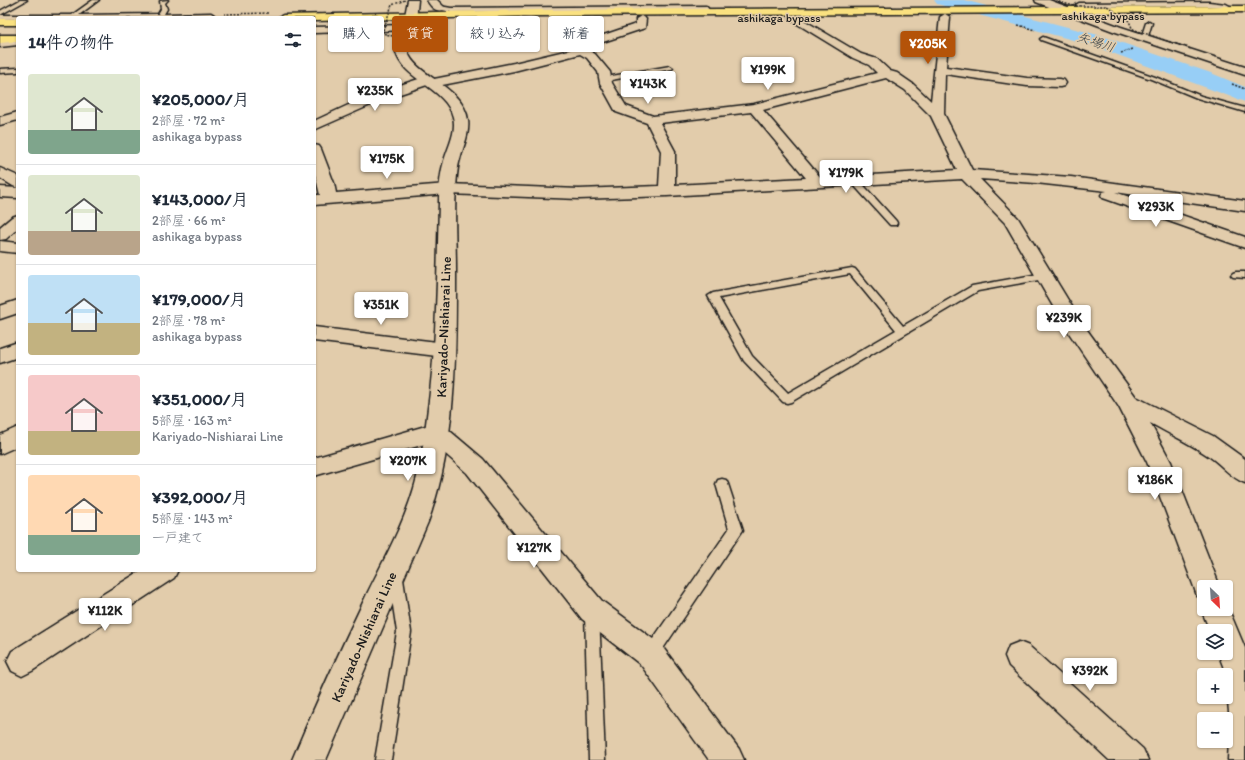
<!DOCTYPE html>
<html lang="ja">
<meta charset="utf-8">
<style>
:root{--surface:#fff;--page:#f2f2f3;--text:#1f2937;--muted:#747a83;--line:#e0e1e3;--accent:#b45309}
body{margin:0;font-family:Itim,"Klee One",sans-serif;background:var(--page);color:var(--text);height:100vh;display:flex;flex-direction:column;font-size:15px;white-space:nowrap}
*{box-sizing:border-box;margin:0}
p{font-size:13px;color:var(--muted)}
.icon{flex:none;width:22px;height:22px;fill:none;stroke:currentColor;stroke-width:2;stroke-linecap:round;stroke-linejoin:round}
.map{position:relative;flex:1;overflow:hidden}
.drawer{position:absolute;left:16px;top:16px;width:300px;height:556px;display:flex;flex-direction:column;background:var(--surface);border-radius:4px;box-shadow:0 1px 3px #0004}
.drawer>*{flex:none}
.guide{position:absolute;left:328px;top:16px;width:380px;height:36px;display:flex;gap:8px}
.needle{width:26px;rotate:155deg}
.controls{position:absolute;left:1197px;top:580px;display:grid;gap:8px}
.controls a{display:grid;place-items:center;width:36px;height:36px;border-radius:4px;background:var(--surface);box-shadow:0 1px 3px #0004;font-size:20px}
.price{position:absolute;translate:-50% -34px;padding:0 9px;border-radius:4px;background:#fff;color:#222;font-size:13px;line-height:26px;filter:drop-shadow(0 1px 2px #0008)}
.price::after{content:'';position:absolute;left:50%;top:24px;width:12px;height:9px;margin-left:-6px;background:inherit;clip-path:polygon(0 0,100% 0,50% 100%)}
.price.selected{background:var(--accent);color:#fff}
ul{padding:0;list-style:none}
li{display:flex;align-items:center;gap:12px;height:100px;padding:0 12px}
li+li{border-top:1px solid var(--line)}
li span{display:grid;place-items:center;flex:none;width:112px;height:80px;border-radius:4px;color:#555}
li>.icon{margin-inline-start:auto}
span .icon{width:48px;height:48px;fill:#fffc;stroke-width:1}
li b{font-size:17px}
h2{display:flex;justify-content:space-between;align-items:center;height:48px;padding:0 12px;font-size:17px}
.chip{padding:0 14px;border-radius:4px;background:var(--surface);box-shadow:0 1px 3px #0004;font-size:14px;line-height:36px}
.chip.selected{background:var(--accent);color:#fff}
.map>svg:first-child{display:block}
.lines{fill:none;stroke-linecap:round;stroke-linejoin:round}
.river{fill:#97cef6;fill-rule:evenodd}
.lane-casing{stroke:#1c1c1c;stroke-width:3}
.street-casing{stroke:#1c1c1c;stroke-width:3}
.secondary-casing{stroke:#1c1c1c;stroke-width:3}
.highway-casing{stroke:#1c1c1c;stroke-width:3}
.path{stroke:#1c1c1c;stroke-width:1.5;stroke-dasharray:2 1.5;stroke-linecap:butt}
.lane{fill:#e2ccab;fill-rule:evenodd}
.street{fill:#e2ccab;fill-rule:evenodd}
.secondary{fill:#e2ccab;fill-rule:evenodd}
.highway{fill:#fae180;fill-rule:evenodd}
.path-bridge{stroke:#1c1c1c;stroke-width:1.5;stroke-dasharray:2 1.5;stroke-linecap:butt}
.labels{text-anchor:middle;dominant-baseline:central;stroke-width:3;stroke-linejoin:round;paint-order:stroke}
.far-street-label{font-size:12px;fill:#1c1c1c;stroke:#e2ccab}
.far-water-label{font-size:13px;font-style:italic;fill:#354048;stroke:#e2ccab}
.street-label{font-size:14px;fill:#1c1c1c;stroke:#e2ccab}
</style>
<div class="map">
<svg width="1245" height="760" viewBox="0 0 1245 760">
<rect width="100%" height="100%" fill="#e2ccab"/>
<filter id="ink" filterUnits="userSpaceOnUse"><feTurbulence type="fractalNoise" baseFrequency=".025" numOctaves="2"/><feDisplacementMap in="SourceGraphic" scale="8" xChannelSelector="R" yChannelSelector="G"/><feConvolveMatrix kernelMatrix="1 2 1 2 8 2 1 2 1" color-interpolation-filters="sRGB"/></filter>
<g filter="url(#ink)">
<g class="lines">
<polygon class="river" points="934,0 964,0 1102,36 1211,73 1245,87 1245,102 1088,44 937,4"/>
<g class="lane-casing">
<g id="lane">
<polygon points="20,0 27,0 0,15 0,11"/>
<polygon points="93,0 99,0 79,15 158,14 161,9 160,1 168,0 165,3 167,9 164,14 211,13 214,15 211,17 0,19 0,15 72,15"/>
<polygon points="1209,2 1226,4 1235,9 1232,11 1223,7 1209,6 1079,7 1076,5 1079,3"/>
<polygon points="440,6 451,8 706,6 711,12 706,13 704,10 451,12 438,9 437,8"/>
<polygon points="1149,21 1152,23 1148,36 1140,38 1139,37 1142,35 1146,23"/>
<polygon points="1043,37 1155,77 1201,96 1245,108 1245,112 1197,98 1151,79 1041,40 1040,39"/>
<polygon points="670,66 673,68 672,69 606,81 603,79 606,77"/>
<polygon points="18,68 18,72 0,73 0,69"/>
<polygon points="851,178 857,178 896,221 897,223 896,225 890,225 851,182"/>
<path d="M852,268L855,269L903,326L972,286L1044,273L1049,276L1044,279L978,291L791,402L787,403L783,402L744,361L708,296L713,293ZM850,274L896,330L788,393L752,356L719,298Z"/>
<polygon points="1236,272 1245,272 1245,278 1233,277 1231,275 1233,273"/>
<polygon points="722,479 726,480 728,484 743,530 656,659 651,661 646,659 643,654 646,649 729,529 716,484 718,480"/>
<polygon points="396,573 401,574 403,579 411,632 391,760 375,760 397,632 389,579 391,574"/>
<polygon points="592,606 597,608 599,613 605,760 589,760 585,613 587,608"/>
</g>
</g>
<g class="street-casing">
<g id="street">
<path d="M427,0H437L445,8L444,10C435,12 431,7 427,0Z"/>
<polygon points="1035,0 1049,0 1121,27 1245,67 1245,75 1113,31 1036,2"/>
<path d="M945,14L950,17L946,67L1027,78L1060,79L1064,80L1066,83L1064,86L1060,87L1027,86L945,74L944,114L972,170L1071,177L1245,201V211L1115,192L1245,237V248L1103,198L1101,195L1103,192L1107,191L1036,183L980,179L1018,218L1082,323L1136,397L1213,436L1245,459V483C1231,478 1222,465 1210,457C1191,444 1170,434 1150,423L1171,462L1220,587H1204V598L1197,596L1194,587L1147,462L1119,407L1065,327L1005,223L962,179L667,196L579,199L447,194L314,205V195H320L314,170V145L319,146L321,149L334,183L336,193L447,184L579,189L659,186L661,151L647,123L616,112L600,83L598,72L587,58L580,54L514,71L432,87L427,85L382,100L314,130V121L372,94L425,77L429,76L434,79L514,63L569,50L592,39L636,24V19L641,16L646,19L645,28L600,43L588,50L595,54L610,72L612,83L626,106L653,116L754,104L877,73L869,65L853,58L791,20L790,18L791,16L795,15L861,54L877,59L890,71L897,73L913,84L931,101L940,17ZM886,78L905,90L931,116L957,170L821,178L763,110ZM751,112L806,178L675,185V151L660,123Z"/>
<polygon points="408,25 413,28 412,30 314,33 314,27"/>
<polygon points="18,39 18,45 0,47 0,41"/>
<polygon points="18,112 18,120 0,125 0,117"/>
<polygon points="0,168 18,176 18,188 13,186 0,178"/>
<polygon points="0,187 18,188 18,198 0,197"/>
<polygon points="18,215 18,228 6,239 0,240 0,227 12,217"/>
<polygon points="0,241 18,243 18,253 0,251"/>
<polygon points="18,300 18,313 0,319 0,306"/>
<polygon points="314,327 445,343 452,345 455,350 452,355 445,357 314,341"/>
<polygon points="18,342 18,357 0,363 0,348"/>
<polygon points="436,423 444,426 483,459 602,601 661,645 739,749 744,760 709,760 641,665 582,619 467,473 432,442 314,476 314,458"/>
<polygon points="18,427 18,446 0,454 0,435"/>
<polygon points="142,570 178,570 174,578 32,671 22,676 12,671 7,661 12,651"/>
<polygon points="1204,603 1204,609 1226,609 1226,603 1245,648 1245,760 1228,760 1229,740 1233,731 1230,722 1225,671 1218,653 1226,653 1226,631 1210,631 1201,609"/>
<polygon points="1019,642 1029,646 1143,749 1148,760 1109,760 1009,666 1005,656 1009,646"/>
</g>
</g>
<g class="secondary-casing">
<path id="secondary" d="M408,0H418L416,21L408,52C414,75 464,87 468,120C470,133 463,147 460,159C457,168 457,178 456,187C454,214 456,242 456,269C456,353 457,442 428,522L326,760H292C315,705 340,650 366,596C383,561 403,526 414,488C421,465 424,440 427,416C437,346 437,274 439,203C439,189 440,174 444,161C448,147 457,131 453,117C446,88 402,79 396,52L404,21Z"/>
</g>
<g class="highway-casing">
<g id="highway">
<polygon points="1245,6 1245,12 541,16 314,21 314,18 277,18 283,15 541,10"/>
<rect x="0" y="19" width="18" height="6"/>
<polygon points="0,35 18,35 18,41 0,43"/>
</g>
</g>
<g class="path">
<polyline points="224,14 269,13"/>
<polyline points="1018,25 1035,30"/>
<polyline points="1121,53 1133,49"/>
<polyline points="1232,84 1245,89"/>
</g>
<use href="#lane" class="lane"/>
<use href="#street" class="street"/>
<use href="#secondary" class="secondary"/>
<use href="#highway" class="highway"/>
<g class="path-bridge">
<polyline points="1052,0 1074,6 1107,6 1129,21 1132,28 1135,30 1191,49"/>
<polyline points="396,37 382,33 392,5 405,0"/>
</g>
</g>
</g>
<g class="labels">
<g class="far-street-label">
<text x="1103" y="16">ashikaga bypass</text>
<text x="779" y="18">ashikaga bypass</text>
</g>
<g class="far-water-label">
<text transform="translate(1096 42) rotate(18)">矢場川</text>
</g>
<g class="street-label">
<text transform="translate(444 327) rotate(-88)">Kariyado-Nishiarai Line</text>
<text transform="translate(364 637) rotate(-66)">Kariyado-Nishiarai Line</text>
</g>
</g>
</svg>
<div class="controls">
<a><svg class="needle" viewBox="-14 -14 28 28"><path d="M0-13l5 13h-10z" fill="#e53935"/><path d="M0 13l5-13h-10z" fill="#747a83"/></svg></a>
<a><svg class="icon" aria-label="layers" viewBox="0 0 24 24"><path d="M12 4l9 5-9 5-9-5zM3 14l9 5 9-5"/></svg></a>
<a>+</a>
<a>−</a>
</div>
<b class="price selected" style="left:928px;top:65px">¥205K</b>
<b class="price" style="left:768px;top:91px">¥199K</b>
<b class="price" style="left:648px;top:105px">¥143K</b>
<b class="price" style="left:375px;top:112px">¥235K</b>
<b class="price" style="left:387px;top:180px">¥175K</b>
<b class="price" style="left:846px;top:194px">¥179K</b>
<b class="price" style="left:1156px;top:228px">¥293K</b>
<b class="price" style="left:381px;top:326px">¥351K</b>
<b class="price" style="left:1064px;top:339px">¥239K</b>
<b class="price" style="left:408px;top:482px">¥207K</b>
<b class="price" style="left:1155px;top:501px">¥186K</b>
<b class="price" style="left:534px;top:569px">¥127K</b>
<b class="price" style="left:105px;top:632px">¥112K</b>
<b class="price" style="left:1090px;top:692px">¥392K</b>
<div class="guide">
<a class="chip">購入</a>
<a class="chip selected">賃貸</a>
<a class="chip">絞り込み</a>
<a class="chip">新着</a>
</div>
<section class="drawer">
<h2>14件の物件<svg class="icon" aria-label="filters" viewBox="0 0 24 24"><path d="M4 7h16M4 17h16"/><circle cx="9" cy="7" r="2"/><circle cx="15" cy="17" r="2"/></svg></h2>
<ul>
<li><span style="background:linear-gradient(#dfe7d0 70%,#7fa58c 0)"><svg class="icon" aria-label="home" viewBox="0 0 24 24"><path d="M3 11l9-7 9 7M6 9v11h12V9"/></svg></span><div><b>¥205,000/月</b><p>2部屋 · 72 m²</p><p>ashikaga bypass</p></div></li>
<li><span style="background:linear-gradient(#dfe7d0 70%,#b9a48a 0)"><svg class="icon" aria-label="home" viewBox="0 0 24 24"><path d="M3 11l9-7 9 7M6 9v11h12V9"/></svg></span><div><b>¥143,000/月</b><p>2部屋 · 66 m²</p><p>ashikaga bypass</p></div></li>
<li><span style="background:linear-gradient(#bfe0f5 60%,#c2b280 0)"><svg class="icon" aria-label="home" viewBox="0 0 24 24"><path d="M3 11l9-7 9 7M6 9v11h12V9"/></svg></span><div><b>¥179,000/月</b><p>2部屋 · 78 m²</p><p>ashikaga bypass</p></div></li>
<li><span style="background:linear-gradient(#f6c9c9 70%,#c2b280 0)"><svg class="icon" aria-label="home" viewBox="0 0 24 24"><path d="M3 11l9-7 9 7M6 9v11h12V9"/></svg></span><div><b>¥351,000/月</b><p>5部屋 · 163 m²</p><p>Kariyado-Nishiarai Line</p></div></li>
<li><span style="background:linear-gradient(#ffd9b3 75%,#7fa58c 0)"><svg class="icon" aria-label="home" viewBox="0 0 24 24"><path d="M3 11l9-7 9 7M6 9v11h12V9"/></svg></span><div><b>¥392,000/月</b><p>5部屋 · 143 m²</p><p>一戸建て</p></div></li>
</ul>
</section>
</div>
